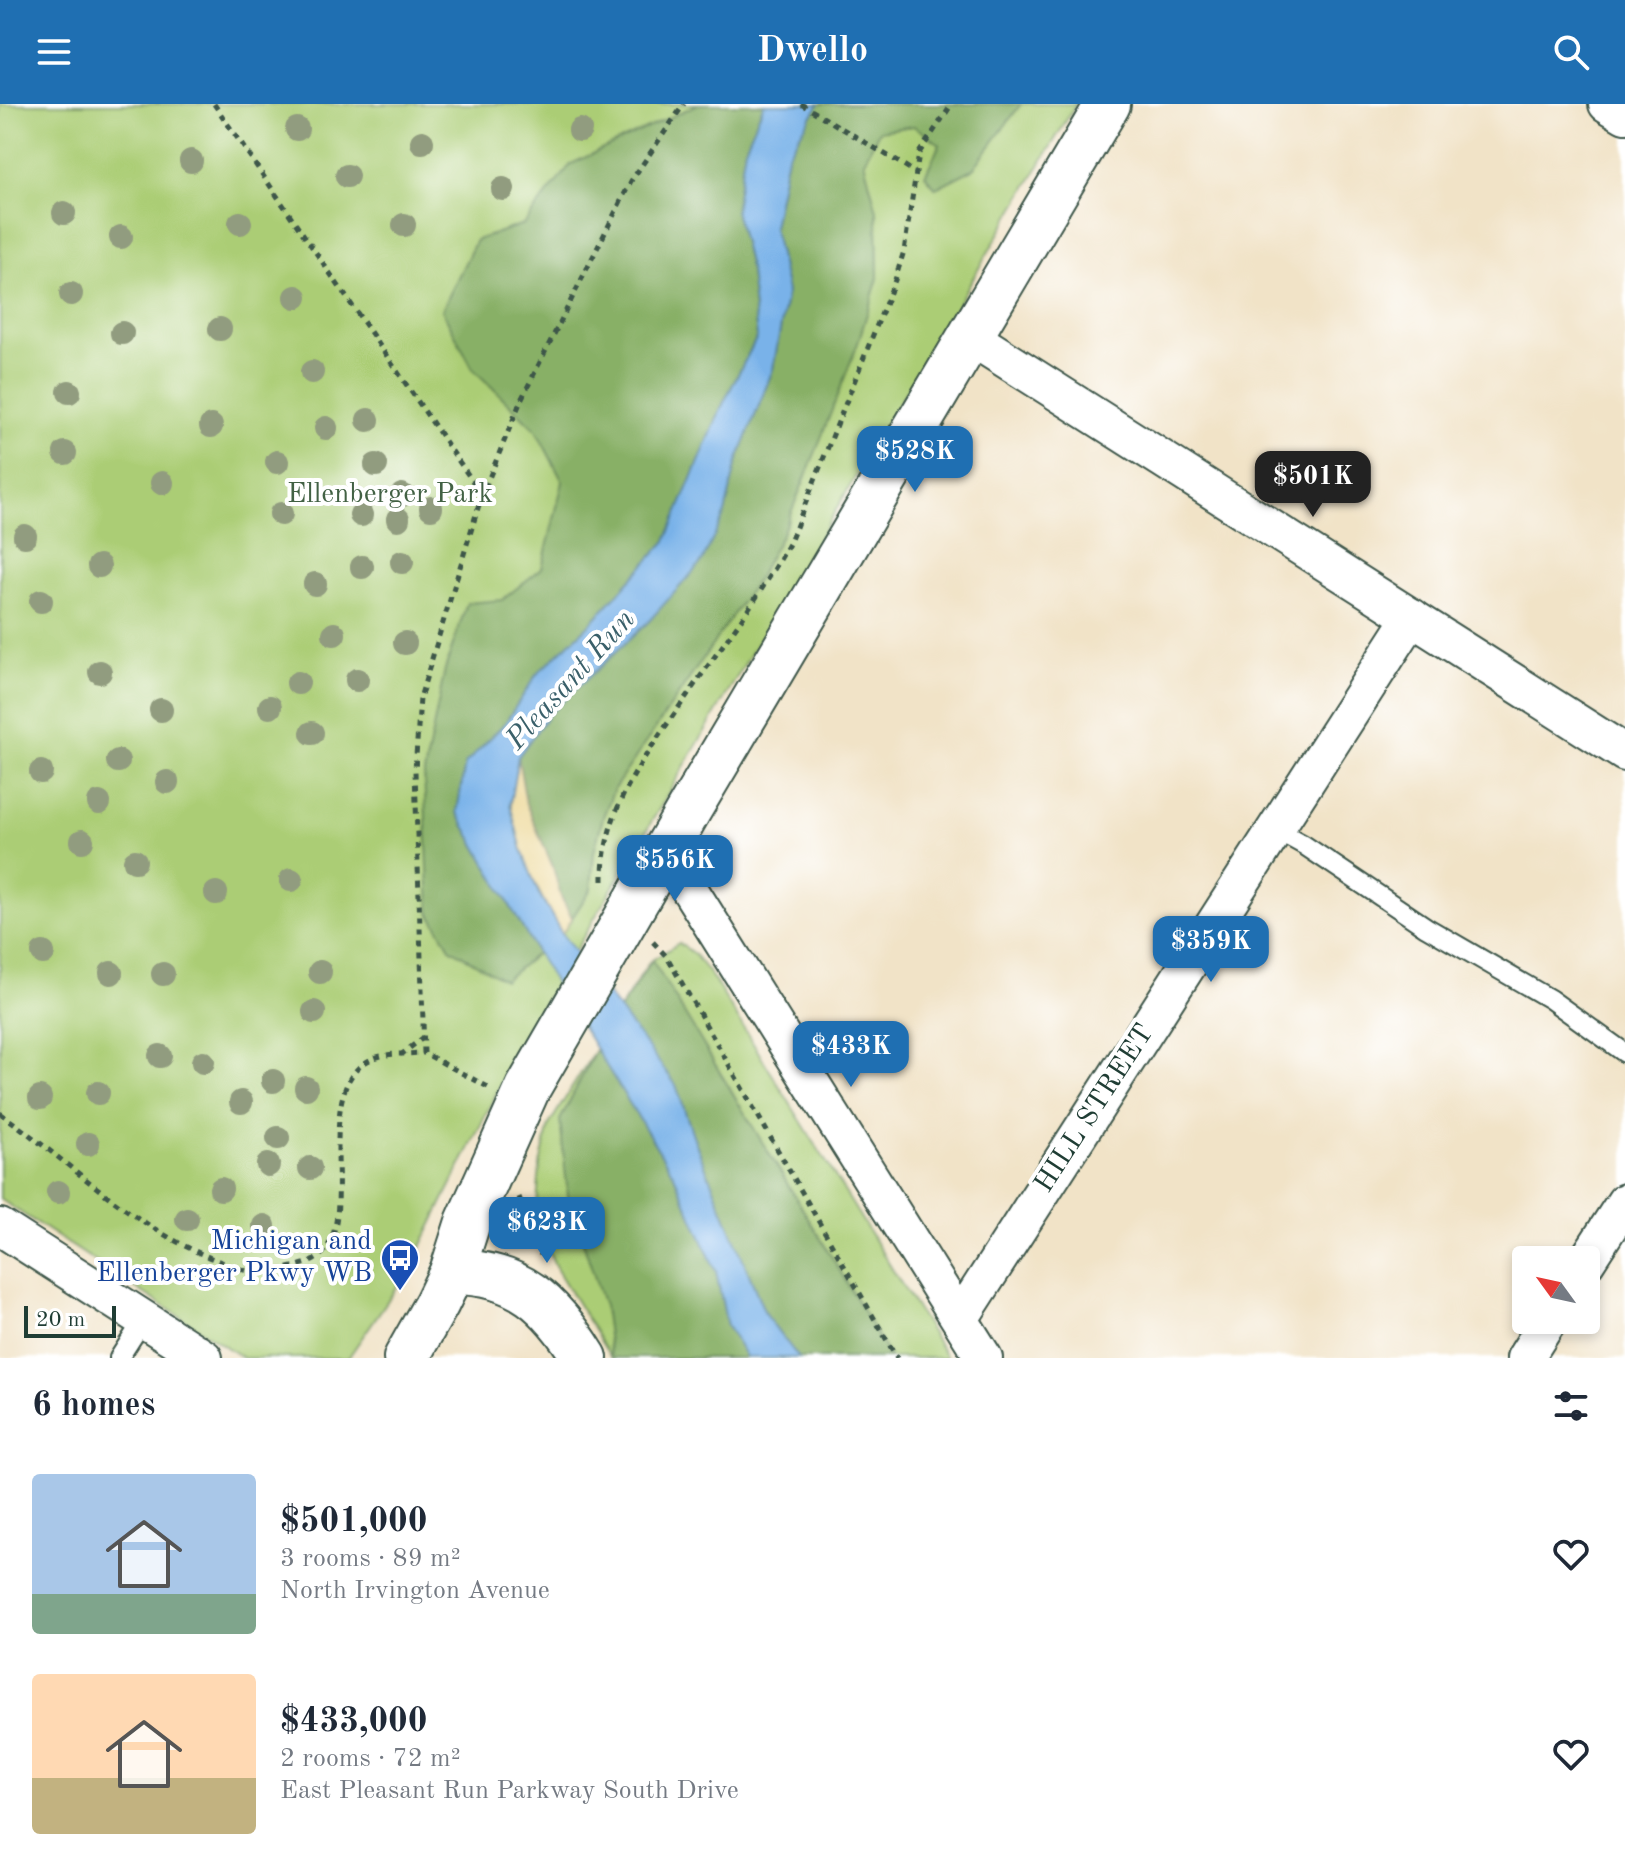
<!DOCTYPE html>
<meta charset="utf-8">
<style>
:root{--surface:#fff;--page:#f2f2f3;--text:#1f2937;--muted:#747a83;--accent:#1f6fb2}
body{margin:0;font-family:"Old Standard TT",serif;background:var(--page);color:var(--text);height:100vh;display:flex;flex-direction:column;font-size:30px;white-space:nowrap}
*{box-sizing:border-box;margin:0}
p{font-size:26px;color:var(--muted)}
.icon{flex:none;width:44px;height:44px;fill:none;stroke:currentColor;stroke-width:2;stroke-linecap:round;stroke-linejoin:round}
.map{position:relative;height:1254px;overflow:hidden}
.details{display:flex;flex-direction:column;background:var(--surface);flex:1}
.details>*{flex:none}
.needle{width:52px;rotate:303deg}
.tools{position:absolute;left:1512px;top:1142px;display:grid;gap:16px}
.tools a{display:grid;place-items:center;width:88px;height:88px;border-radius:8px;background:var(--surface);box-shadow:0 4px 12px #0003;font-size:40px}
.scale{position:absolute;left:24px;bottom:20px;width:92px;box-sizing:border-box;padding-left:8px;border:4px solid #1f3d34;border-top:0;font-size:22px;line-height:28px;white-space:nowrap;color:#1f3d34;-webkit-text-stroke:6px #fff;paint-order:stroke}
.price{position:absolute;translate:-50% -68px;padding:0 18px;border-radius:16px;background:var(--accent);color:#fff;font-size:26px;line-height:52px;filter:drop-shadow(0 2px 4px #0008)}
.price::after{content:'';position:absolute;left:50%;top:48px;width:24px;height:18px;margin-left:-12px;background:inherit;clip-path:polygon(0 0,100% 0,50% 100%)}
.price.on{background:#222;color:#fff}
ul{padding:0;list-style:none}
li{display:flex;align-items:center;gap:24px;height:200px;padding:0 32px}
li span{display:grid;place-items:center;flex:none;width:224px;height:160px;border-radius:8px;color:#555}
li>.icon{margin-inline-start:auto}
span .icon{width:96px;height:96px;fill:#fffc;stroke-width:1}
li b{font-size:34px}
h2{display:flex;justify-content:space-between;align-items:center;height:96px;padding:0 32px;font-size:34px}
header{display:flex;justify-content:space-between;align-items:center;height:104px;padding:0 32px;background:var(--accent);color:#fff;font-size:36px;font-weight:700}
.map>svg:first-child{display:block}
.green{fill:#abcd75;stroke:#658554;stroke-width:2}
.forest{fill:#88b066;stroke:#54764d;stroke-width:2}
.sand{fill:#eeda9e;stroke:#868c69;stroke-width:2}
.water{fill:#79b2e9;stroke:#4c788e;stroke-width:2}
.lines{fill:none;stroke-linecap:round;stroke-linejoin:round}
.lane-casing{stroke:#3e564a;stroke-width:22}
.street-casing{stroke:#3e564a;stroke-width:40}
.secondary-casing{stroke:#3e564a;stroke-width:48}
.path{stroke:#3e564a;stroke-width:5;stroke-dasharray:6 6;stroke-linecap:butt}
.lane{stroke:#fff;stroke-width:18}
.street{stroke:#fff;stroke-width:36}
.secondary{stroke:#fff;stroke-width:44}
.tree{fill:#919c7f}
.labels{text-anchor:middle;dominant-baseline:central;stroke-width:8;stroke-linejoin:round;paint-order:stroke}
.park-label{font-size:28px;fill:#426144;stroke:#fff}
.street-label{font-size:28px;fill:#1f3d34;stroke:#fff}
.transit-label{font-size:28px;fill:#164399;stroke:#fff;text-anchor:end}
.water-label{font-size:30px;font-style:italic;fill:#3a606a;stroke:#fff}
</style>
<header><svg class="icon" aria-label="menu" viewBox="0 0 24 24"><path d="M4 6h16M4 12h16M4 18h16"/></svg>Dwello<svg class="icon" aria-label="search" viewBox="0 0 24 24"><circle cx="10" cy="10" r="6"/><path d="M15 15l6 6"/></svg></header>
<div class="map">
<svg width="1625" height="1254" viewBox="0 0 1625 1254">
<rect width="100%" height="100%" fill="#fff"/>
<filter id="ink" filterUnits="userSpaceOnUse"><feTurbulence type="fractalNoise" baseFrequency=".0125" numOctaves="2"/><feDisplacementMap in="SourceGraphic" scale="16" xChannelSelector="R" yChannelSelector="G"/><feConvolveMatrix kernelMatrix="1 2 1 2 8 2 1 2 1" color-interpolation-filters="sRGB"/></filter>
<filter id="wash" filterUnits="userSpaceOnUse"><feTurbulence type="fractalNoise" baseFrequency=".006" numOctaves="4" result="noise"/><feDisplacementMap in="SourceGraphic" scale="32" xChannelSelector="R" yChannelSelector="G"/><feGaussianBlur stdDeviation="1.8" result="paint"/><feColorMatrix in="noise" values="0 0 0 0 0 0 0 0 0 0 0 0 0 0 0 0 0 1.4 0 .05"/><feComposite in="paint" operator="in"/></filter>
<g filter="url(#wash)">
<rect width="100%" height="100%" fill="#f1e3c7"/>
<g class="green">
<polygon points="0,0 1076,0 523,935 412,1161 348,1254 243,1254 0,1095"/>
<polygon points="679,839 694,850 714,876 947,1254 611,1254 557,1166 532,1108 537,1099 540,1061 549,1021 649,858"/>
</g>
<g class="forest">
<polygon points="698,0 764,0 745,44 735,106 750,167 757,233 724,298 666,437 591,519 537,570 505,619 465,661 457,708 537,849 504,876 450,844 430,809 424,669 445,565 467,499 502,496 542,464 563,378 536,326 473,265 442,206 476,136 524,120 571,60"/>
<polygon points="819,0 1021,0 973,65 936,84 925,71 940,40 914,22 879,27 864,57 877,107 878,174 858,239 809,365 782,430 756,477 614,685 603,713 594,748 591,785 572,814 561,793 553,763 526,700 518,653 548,611 649,517 725,409 736,361 773,265 787,188 773,123 787,51"/>
<polygon points="652,856 836,1160 890,1254 799,1254 766,1212 696,1040 676,981 619,906"/>
<polygon points="596,945 674,1071 716,1167 727,1222 747,1254 611,1254 604,1202 568,1092 560,1016"/>
</g>
<path class="sand" d="M518,653L526,700L553,763L561,793L572,814L562,830C540,791 516,748 511,702C509,687 515,668 518,653Z"/>
<polygon class="water" points="764,0 819,0 787,51 773,123 787,188 773,265 736,361 725,409 702,458 649,517 548,611 518,653 510,700 522,746 538,788 562,830 676,981 696,1040 766,1212 799,1254 747,1254 727,1222 716,1167 674,1071 542,858 457,708 465,660 505,619 537,570 591,519 666,437 724,298 757,233 750,167 735,106 745,44"/>
</g>
<g filter="url(#ink)">
<g class="lines">
<g class="lane-casing">
<g id="lane">
<polyline points="1275,725 1304,741 1426,823 1550,895 1625,949"/>
<polyline points="119,1254 144,1215"/>
</g>
</g>
<g class="street-casing">
<g id="street">
<polyline points="1607,0 1625,11"/>
<polyline points="969,232 1625,649"/>
<polyline points="666,748 984,1254"/>
<polyline points="0,1123 204,1254"/>
<polyline points="1586,1158 1625,1098"/>
<polyline points="960,1215 1412,513"/>
<polyline points="1525,1254 1549,1216"/>
</g>
</g>
<g class="secondary-casing">
<g id="secondary">
<path d="M452,1168C519,1168 551,1199 585,1254"/>
<polyline points="406,1254 437,1199 452,1168 468,1118 528,984 690,704 1108,0"/>
</g>
</g>
<g class="path">
<polyline points="214,0 482,391"/>
<polyline points="801,0 915,68"/>
<path d="M603,777C602,710 640,659 677,606C715,550 758,497 790,438L895,176L904,147L919,49L952,0"/>
<polyline points="653,838 667,853 897,1254"/>
<polyline points="424,933 402,950 424,949"/>
<polyline points="488,983 424,949 415,667 420,594 482,391 522,294 631,77 684,0"/>
<path d="M0,1009C71,1059 134,1124 216,1156C229,1160 243,1168 257,1168C268,1169 300,1162 310,1158C378,1129 286,948 402,950"/>
<polyline points="519,1093 541,1151"/>
</g>
<use href="#lane" class="lane"/>
<use href="#street" class="street"/>
<use href="#secondary" class="secondary"/>
</g>
<g class="tree">
<circle cx="297" cy="25" r="12"/>
<circle cx="580" cy="26" r="12"/>
<circle cx="422" cy="38" r="12"/>
<circle cx="191" cy="57" r="12"/>
<circle cx="347" cy="72" r="12"/>
<circle cx="503" cy="85" r="12"/>
<circle cx="64" cy="109" r="12"/>
<circle cx="240" cy="119" r="12"/>
<circle cx="404" cy="121" r="12"/>
<circle cx="121" cy="133" r="12"/>
<circle cx="71" cy="190" r="12"/>
<circle cx="296" cy="193" r="12"/>
<circle cx="220" cy="225" r="12"/>
<circle cx="122" cy="229" r="12"/>
<circle cx="312" cy="268" r="12"/>
<circle cx="69" cy="288" r="12"/>
<circle cx="368" cy="316" r="12"/>
<circle cx="211" cy="322" r="12"/>
<circle cx="326" cy="324" r="12"/>
<circle cx="65" cy="349" r="12"/>
<circle cx="277" cy="358" r="12"/>
<circle cx="376" cy="361" r="12"/>
<circle cx="162" cy="379" r="12"/>
<circle cx="402" cy="391" r="12"/>
<circle cx="431" cy="404" r="12"/>
<circle cx="281" cy="410" r="12"/>
<circle cx="361" cy="411" r="12"/>
<circle cx="398" cy="415" r="12"/>
<circle cx="25" cy="432" r="12"/>
<circle cx="402" cy="458" r="12"/>
<circle cx="99" cy="462" r="12"/>
<circle cx="362" cy="463" r="12"/>
<circle cx="315" cy="480" r="12"/>
<circle cx="41" cy="497" r="12"/>
<circle cx="334" cy="530" r="12"/>
<circle cx="405" cy="539" r="12"/>
<circle cx="100" cy="568" r="12"/>
<circle cx="357" cy="576" r="12"/>
<circle cx="298" cy="579" r="12"/>
<circle cx="270" cy="603" r="12"/>
<circle cx="161" cy="606" r="12"/>
<circle cx="312" cy="629" r="12"/>
<circle cx="118" cy="657" r="12"/>
<circle cx="41" cy="668" r="12"/>
<circle cx="167" cy="678" r="12"/>
<circle cx="99" cy="699" r="12"/>
<circle cx="82" cy="737" r="12"/>
<circle cx="135" cy="757" r="12"/>
<circle cx="291" cy="776" r="12"/>
<circle cx="216" cy="789" r="12"/>
<circle cx="43" cy="849" r="12"/>
<circle cx="320" cy="868" r="12"/>
<circle cx="111" cy="869" r="12"/>
<circle cx="163" cy="870" r="12"/>
<circle cx="314" cy="908" r="12"/>
<circle cx="160" cy="952" r="12"/>
<circle cx="203" cy="958" r="12"/>
<circle cx="273" cy="977" r="12"/>
<circle cx="306" cy="984" r="12"/>
<circle cx="98" cy="989" r="12"/>
<circle cx="40" cy="994" r="12"/>
<circle cx="241" cy="998" r="12"/>
<circle cx="278" cy="1034" r="12"/>
<circle cx="88" cy="1040" r="12"/>
<circle cx="268" cy="1061" r="12"/>
<circle cx="310" cy="1064" r="12"/>
<circle cx="221" cy="1085" r="12"/>
<circle cx="58" cy="1088" r="12"/>
<circle cx="187" cy="1115" r="12"/>
<circle cx="264" cy="1122" r="12"/>
</g>
</g>
<defs>
<g id="bus-pin" transform="scale(2)"><path d="M0 17L-7.5 6A9.5 9.5 0 1 1 7.5 6Z" fill="#1a4fb4" stroke="#fff"/><path d="M-5-6H5V4H4V6H2V4H-2V6H-4V4H-5ZM-3.5-4V0h7V-4ZM-3.5 1.2v1.5H-2V1.2ZM2 1.2v1.5H3.5V1.2Z" fill="#fff"/></g>
</defs>
<g fill-rule="evenodd">
<use href="#bus-pin" x="400" y="1154"/>
</g>
<g class="labels">
<g class="park-label">
<text x="390" y="391">Ellenberger Park</text>
</g>
<g class="street-label">
<text transform="translate(1095 1005) rotate(-57)">HILL STREET</text>
</g>
<g class="transit-label">
<text x="372" y="1138">Michigan and<tspan x="372" dy="32">Ellenberger Pkwy WB</tspan></text>
</g>
<g class="water-label">
<text transform="translate(571 576) rotate(-48)">Pleasant Run</text>
</g>
</g>
</svg>
<div class="tools">
<a><svg class="needle" viewBox="-14 -14 28 28"><path d="M0-13l5 13h-10z" fill="#e53935"/><path d="M0 13l5-13h-10z" fill="#747a83"/></svg></a>
</div>
<div class="scale">20 m</div>
<b class="price" style="left:915px;top:390px">$528K</b>
<b class="price on" style="left:1313px;top:415px">$501K</b>
<b class="price" style="left:675px;top:799px">$556K</b>
<b class="price" style="left:1211px;top:880px">$359K</b>
<b class="price" style="left:851px;top:985px">$433K</b>
<b class="price" style="left:547px;top:1161px">$623K</b>
</div>
<section class="details">
<h2>6 homes<svg class="icon" aria-label="filters" viewBox="0 0 24 24"><path d="M4 7h16M4 17h16"/><circle cx="9" cy="7" r="2"/><circle cx="15" cy="17" r="2"/></svg></h2>
<ul>
<li><span style="background:linear-gradient(#a9c7e8 75%,#7fa58c 0)"><svg class="icon" aria-label="home" viewBox="0 0 24 24"><path d="M3 11l9-7 9 7M6 9v11h12V9"/></svg></span><div><b>$501,000</b><p>3 rooms · 89 m²</p><p>North Irvington Avenue</p></div><svg class="icon" aria-label="heart" viewBox="0 0 24 24"><path d="M12 20l-8-8c-3-5 5-10 8-4 3-6 11-1 8 4z"/></svg></li>
<li><span style="background:linear-gradient(#ffd9b3 65%,#c2b280 0)"><svg class="icon" aria-label="home" viewBox="0 0 24 24"><path d="M3 11l9-7 9 7M6 9v11h12V9"/></svg></span><div><b>$433,000</b><p>2 rooms · 72 m²</p><p>East Pleasant Run Parkway South Drive</p></div><svg class="icon" aria-label="heart" viewBox="0 0 24 24"><path d="M12 20l-8-8c-3-5 5-10 8-4 3-6 11-1 8 4z"/></svg></li>
</ul>
</section>
